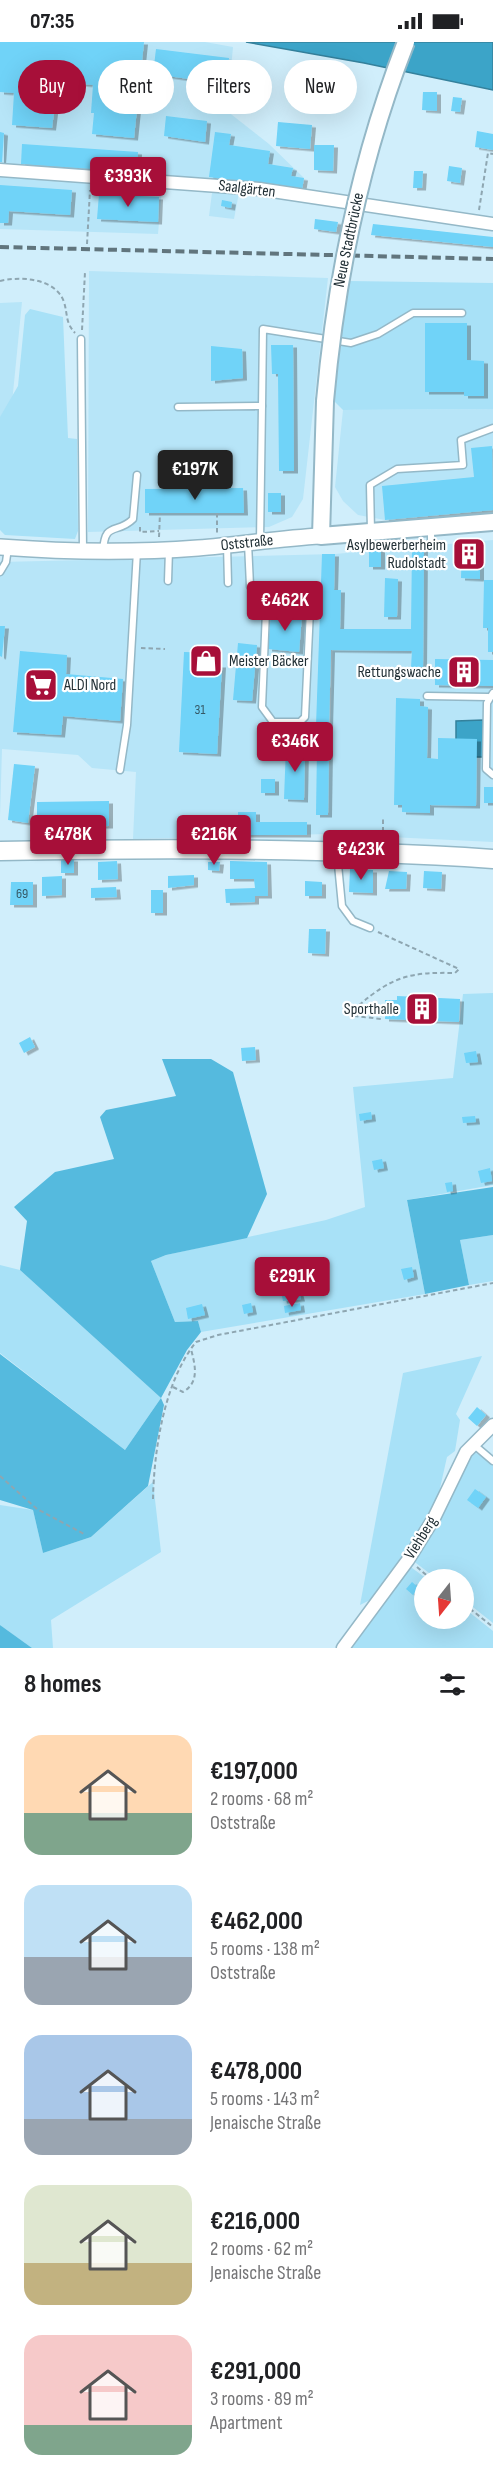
<!DOCTYPE html>
<meta charset="utf-8">
<style>
:root{--surface:#fff;--page:#f2f2f2;--text:#202124;--muted:#757577;--accent:#a70f39}
body{margin:0;font-family:"Sofia Sans Condensed",sans-serif;background:var(--page);color:var(--text);height:100vh;display:flex;flex-direction:column;font-size:22px;white-space:nowrap}
*{box-sizing:border-box;margin:0}
p{font-size:20px;color:var(--muted)}
.icon{flex:none;width:33px;height:33px;fill:none;stroke:currentColor;stroke-width:2;stroke-linecap:round;stroke-linejoin:round}
.map{position:relative;height:1606px;overflow:hidden}
.details{display:flex;flex-direction:column;background:var(--surface);flex:1}
.details>*{flex:none}
.guide{position:absolute;left:18px;top:18px;width:458px;height:54px;display:flex;gap:12px}
.needle{width:39px;rotate:197deg}
.controls{position:absolute;left:414px;top:1527px;display:grid;gap:12px}
.controls a{display:grid;place-items:center;width:60px;height:60px;border-radius:50%;background:var(--surface);box-shadow:0 6px 24px #0002;font-size:30px}
.price{position:absolute;translate:-50% -51px;padding:0 14px;border-radius:6px;background:var(--accent);color:#fff;font-size:20px;line-height:39px;filter:drop-shadow(0 2px 3px #0008)}
.price::after{content:'';position:absolute;left:50%;top:36px;width:18px;height:14px;margin-left:-9px;background:inherit;clip-path:polygon(0 0,100% 0,50% 100%)}
.price.active{background:#222;color:#fff}
ul{padding:0;list-style:none}
li{display:flex;align-items:center;gap:18px;height:150px;padding:0 24px}
li span{display:grid;place-items:center;flex:none;width:168px;height:120px;border-radius:18px;color:#555}
li>.icon{margin-inline-start:auto}
span .icon{width:72px;height:72px;fill:#fffc;stroke-width:1}
li b{font-size:26px}
h2{display:flex;justify-content:space-between;align-items:center;height:72px;padding:0 24px;font-size:26px}
.chip{padding:0 21px;border-radius:27px;background:var(--surface);box-shadow:0 6px 24px #0002;font-size:21px;line-height:54px}
.chip.active{background:var(--accent);color:#fff}
.status{display:flex;justify-content:space-between;align-items:center;height:42px;padding:0 30px;background:var(--surface);direction:ltr}
.status svg{height:16px;fill:currentColor}
.map>svg:first-child{display:block}
.built{fill:#b7e5f8;fill-rule:evenodd}
.green{fill:#a8e1f7}
.forest{fill:#55bade}
.water{fill:#3ca4c8;stroke:#34819c;stroke-width:1.5}
.building{fill:#6fd3f8;filter:url(#shadow)}
.lines{fill:none;stroke-linecap:round;stroke-linejoin:round}
.service-casing{stroke:#94b8c7;stroke-width:9}
.minor-casing{stroke:#94b8c7;stroke-width:15}
.tertiary-casing{stroke:#94b8c7;stroke-width:18}
.secondary-casing{stroke:#94b8c7;stroke-width:20}
.primary-casing{stroke:#94b8c7;stroke-width:21}
.path{stroke:#8ea6b1;stroke-width:2;stroke-dasharray:4.5 3;stroke-linecap:butt}
.service{stroke:#fff;stroke-width:6}
.minor{stroke:#fff;stroke-width:12}
.tertiary{stroke:#fff;stroke-width:15}
.secondary{stroke:#fff;stroke-width:16}
.primary{stroke:#fff;stroke-width:18}
.rail{stroke:#61757d;stroke-width:4;stroke-dasharray:9 4.5;stroke-linecap:butt}
.secondary-bridge-casing{stroke:#94b8c7;stroke-width:20;stroke-linecap:butt}
.secondary-bridge{stroke:#fff;stroke-width:16}
.labels{text-anchor:middle;dominant-baseline:central;stroke-width:4.5;stroke-linejoin:round;paint-order:stroke}
.number-label{font-size:14px;fill:#355966}
.street-label{font-size:16px;fill:#223036;stroke:#fff}
.poi-label{font-size:16px;fill:#223036;stroke:#fff;text-anchor:end}
</style>
<div class="status"><b>07:35</b><svg viewBox="0 0 49 12"><path d="M0 12V9h3v3zM5 12V6h3v6zM10 12V3h3v9zM15 12V0h3v12zM26 1h20v11H26zM47 4h2v5h-2z"/></svg></div>
<div class="map">
<svg width="493" height="1606" viewBox="0 0 493 1606">
<defs>
<filter id="shadow"><feDropShadow dx="4" dy="2.5" stdDeviation="0" flood-color="#0004"/></filter>
</defs>
<rect width="100%" height="100%" fill="#d0eefb"/>
<g class="built">
<polygon points="0,0 205,0 233,5 227,69 269,102 304,136 302,148 241,140 234,177 209,174 212,151 162,146 158,192 0,187"/>
<polygon points="89,229 328,236 303,457 292,475 269,485 88,490"/>
<polygon points="22,260 11,371 0,395 0,261"/>
<polygon points="493,367 493,469 385,478 358,473 343,459 335,445 343,368"/>
<path d="M493,498V800L328,792L133,797L136,730L92,726L78,713L2,707L0,775V520L335,512ZM332,590H333L329,739V684Z"/>
</g>
<g class="green">
<polygon points="348,239 493,241 493,367 343,368 334,359"/>
<polygon points="30,267 63,275 68,396 77,397 78,489 75,497 5,493 0,488 0,375 18,344 25,273"/>
<polygon points="493,951 493,1143 407,1158 425,1252 201,1290 198,1279 175,1280 151,1219 166,1213 326,1178 365,1165 353,1045 453,1036 463,952"/>
<polygon points="493,1193 493,1239 469,1243 460,1198"/>
<polygon points="0,1223 20,1228 161,1356 125,1408 0,1311"/>
<polygon points="482,1314 456,1372 460,1378 455,1409 447,1415 436,1464 409,1506 370,1558 360,1563 403,1331"/>
<polygon points="473,1409 493,1422 493,1581 464,1558 464,1538 437,1537 412,1518"/>
<polygon points="153,1440 161,1510 51,1578 53,1606 32,1606 0,1583 0,1463 33,1468 43,1511 91,1495"/>
<polygon points="408,1523 427,1537 424,1538 424,1576 464,1576 464,1566 493,1589 493,1606 351,1606"/>
</g>
<g class="forest">
<polygon points="162,1017 211,1017 233,1030 267,1152 247,1196 166,1213 151,1219 175,1280 198,1279 201,1290 187,1308 161,1356 164,1363 148,1444 91,1495 43,1511 33,1468 0,1458 0,1312 125,1408 161,1356 20,1228 27,1179 14,1165 55,1130 114,1117 100,1075 106,1068 176,1054"/>
<polygon points="493,1145 493,1193 460,1198 469,1243 425,1252 407,1158"/>
<polygon points="0,1583 32,1606 0,1606"/>
</g>
<g class="water">
<polygon points="246,0 493,0 493,48 364,21"/>
<polygon points="483,678 483,715 456,715 456,679"/>
</g>
<g class="building">
<polygon points="0,0 144,0 134,96 92,92 94,71 91,71 93,43 63,40 63,46 57,46 52,86 12,83 14,51 0,50"/>
<polygon points="156,7 229,16 225,42 153,32"/>
<polygon points="423,50 437,50 437,69 422,68"/>
<polygon points="453,55 462,56 460,70 451,69"/>
<polygon points="166,74 207,79 205,100 164,94"/>
<polygon points="278,80 312,83 310,107 276,104"/>
<polygon points="477,89 493,92 493,108 475,105"/>
<polygon points="0,90 4,91 2,120 0,120"/>
<polygon points="215,90 231,92 229,103 270,109 268,122 293,126 291,134 304,136 302,148 209,135"/>
<polygon points="22,102 138,110 137,130 21,122"/>
<polygon points="314,103 334,103 333,129 314,128"/>
<polygon points="449,124 462,126 460,141 447,139"/>
<polygon points="414,129 423,129 422,146 413,146"/>
<polygon points="0,143 72,148 70,173 9,169 8,181 0,181"/>
<polygon points="99,152 159,155 158,180 97,177"/>
<polygon points="222,158 232,160 231,166 221,164"/>
<polygon points="315,177 338,180 336,190 314,187"/>
<polygon points="373,182 493,195 493,205 371,193"/>
<polygon points="425,281 467,281 467,318 484,319 484,354 464,354 464,350 425,350"/>
<polygon points="271,303 293,303 294,429 279,429 278,332 272,332"/>
<polygon points="211,304 242,307 243,336 211,339"/>
<polygon points="492,404 493,468 385,478 382,444 474,435 471,406"/>
<polygon points="243,446 244,471 145,471 145,447"/>
<rect x="268" y="451" width="13" height="19"/>
<polygon points="476,500 476,523 480,523 480,537 461,536 462,501"/>
<polygon points="424,504 423,625 411,625 412,609 331,608 329,684 316,684 322,512 335,512 334,548 341,548 340,587 411,587 412,505"/>
<rect x="369" y="507" width="12" height="18"/>
<polygon points="385,536 398,537 397,575 384,575"/>
<polygon points="484,538 493,538 493,610 488,610 488,586 483,586"/>
<polygon points="271,570 302,573 299,610 268,607"/>
<polygon points="0,584 5,584 2,615 0,614"/>
<polygon points="238,601 257,603 252,659 233,658"/>
<polygon points="20,609 67,613 66,632 123,637 120,679 63,674 61,693 13,690"/>
<polygon points="184,610 216,611 216,623 222,623 217,712 179,710"/>
<polygon points="435,617 493,618 493,644 435,643"/>
<polygon points="396,656 420,657 420,664 428,665 427,716 438,717 438,696 477,697 476,764 430,763 430,771 402,770 402,763 394,763"/>
<polygon points="286,704 305,705 304,758 284,757"/>
<polygon points="317,706 329,706 328,773 316,773"/>
<polygon points="14,722 35,724 28,781 8,778"/>
<rect x="261" y="737" width="14" height="14"/>
<rect x="484" y="745" width="9" height="16"/>
<polygon points="109,759 109,784 37,785 37,760"/>
<polygon points="238,770 256,770 256,780 307,780 307,793 238,793"/>
<rect x="61" y="817" width="13" height="14"/>
<polygon points="117,819 118,837 98,838 98,820"/>
<polygon points="230,819 267,820 268,854 255,854 255,860 226,861 225,847 255,846 254,837 230,837"/>
<polygon points="208,820 220,820 219,829 208,828"/>
<polygon points="350,827 373,828 373,851 349,850"/>
<polygon points="389,829 407,830 406,847 385,847"/>
<polygon points="424,829 442,830 441,847 423,846"/>
<polygon points="194,833 194,843 168,846 168,834"/>
<polygon points="62,834 62,853 42,854 42,835"/>
<polygon points="305,839 322,840 322,854 305,854"/>
<polygon points="11,840 33,840 33,863 10,863"/>
<polygon points="116,845 117,855 91,856 91,846"/>
<rect x="151" y="848" width="12" height="23"/>
<polygon points="309,887 326,887 325,912 308,911"/>
<polygon points="397,954 460,957 459,980 385,977 385,958 397,958"/>
<polygon points="30,995 35,1005 24,1011 19,1001"/>
<polygon points="255,1005 256,1018 242,1019 241,1006"/>
<polygon points="476,1009 478,1020 466,1021 464,1011"/>
<polygon points="371,1070 372,1077 360,1079 359,1072"/>
<polygon points="475,1074 476,1080 463,1081 462,1075"/>
<polygon points="382,1117 384,1126 374,1128 372,1119"/>
<polygon points="490,1126 492,1139 481,1141 478,1129"/>
<polygon points="452,1140 453,1149 447,1150 445,1141"/>
<polygon points="412,1225 414,1235 404,1238 401,1227"/>
<polygon points="298,1246 301,1257 283,1259 281,1250"/>
<polygon points="251,1261 253,1270 244,1272 242,1263"/>
<polygon points="300,1261 301,1268 285,1271 284,1264"/>
<polygon points="202,1262 205,1273 188,1277 186,1266"/>
<polygon points="477,1365 486,1373 477,1384 468,1376"/>
<polygon points="475,1447 486,1455 478,1466 467,1458"/>
<polygon points="412,1540 419,1546 413,1553 406,1547"/>
</g>
<g class="lines">
<g class="service-casing">
<g id="service">
<polyline points="81,297 83,508"/>
<polyline points="262,364 263,287 351,301 378,292 413,271 462,271"/>
<polyline points="178,365 262,364 260,499"/>
<polyline points="431,485 431,503"/>
<polyline points="371,489 370,443 397,427 463,423 461,398 493,386"/>
<polyline points="248,501 250,544 311,546 305,675 300,680 273,680 262,665 267,545"/>
<polyline points="227,503 228,541"/>
<path d="M103,509C105,478 117,493 133,477L137,433"/>
<polyline points="0,530 6,520 8,506"/>
<polyline points="168,539 169,508"/>
<polyline points="493,651 487,661 486,727 493,733"/>
<polyline points="427,654 488,655"/>
<polyline points="120,728 127,683 137,509"/>
<polyline points="337,812 342,864 353,879 370,886"/>
<polyline points="473,1402 493,1419"/>
</g>
</g>
<g class="minor-casing">
<g id="minor">
<polyline points="0,128 259,147 493,182"/>
<polyline points="343,1606 408,1518 434,1476 466,1410 493,1383"/>
</g>
</g>
<g class="tertiary-casing">
<path id="tertiary" d="M0,505C66,510 132,511 198,506C239,503 280,496 321,494"/>
</g>
<g class="secondary-casing">
<polyline id="secondary" points="325,359 321,494 493,480"/>
</g>
<g class="primary-casing">
<path id="primary" d="M0,809C165,806 328,806 493,817"/>
</g>
<g class="path">
<polyline points="479,168 488,111 493,112"/>
<polyline points="87,202 90,148"/>
<path d="M0,239C20,234 56,236 64,260C68,273 65,280 75,291"/>
<polyline points="82,288 85,230"/>
<polyline points="217,471 217,492"/>
<polyline points="140,485 140,490 159,489"/>
<polyline points="159,495 160,471"/>
<polyline points="141,606 165,607"/>
<polyline points="383,797 383,776"/>
<path d="M378,890L459,927L455,931C410,930 393,934 358,964L355,974L381,977"/>
<path d="M173,1345L183,1350C200,1340 195,1323 191,1307"/>
<polyline points="0,1434 37,1467 86,1493"/>
<path d="M153,1457C154,1408 164,1340 196,1300L218,1293L493,1241"/>
<polyline points="417,1525 432,1538"/>
<polyline points="464,1562 493,1585"/>
</g>
<use href="#service" class="service"/>
<use href="#minor" class="minor"/>
<use href="#tertiary" class="tertiary"/>
<use href="#secondary" class="secondary"/>
<use href="#primary" class="primary"/>
<polyline class="rail" points="0,205 493,217"/>
<g class="secondary-bridge-casing">
<path id="secondary-bridge" d="M325,359C336,235 361,115 406,0"/>
</g>
<use href="#secondary-bridge" class="secondary-bridge"/>
</g>
<defs>
<g id="building-square" transform="scale(1.725)"><rect x="-9" y="-9" width="18" height="18" rx="4" fill="#a70f39" stroke="#fff"/><path d="M-4-6H4V6H1V3H-1V6H-4ZM-2.5-4.3h1.7v1.8h-1.7ZM.8-4.3h1.7v1.8H.8ZM-2.5-1h1.7V.8h-1.7ZM.8-1h1.7V.8H.8Z" fill="#fff"/></g>
<g id="shop-square" transform="scale(1.725)"><rect x="-9" y="-9" width="18" height="18" rx="4" fill="#a70f39" stroke="#fff"/><path d="M-5-2.5h2.3a2.7 3.5 0 0 1 5.4 0H5L5.5 6h-11ZM-1.5-2.5h3a1.5 2.3 0 0 0-3 0Z" fill="#fff"/></g>
<g id="supermarket-square" transform="scale(1.725)"><rect x="-9" y="-9" width="18" height="18" rx="4" fill="#a70f39" stroke="#fff"/><path d="M-6-5.5h2.5l.6 2H6L4.5 2H-2.5L-4.4-4H-6ZM-1.5 3.2a1.3 1.3 0 1 0 .1 0ZM3 3.2a1.3 1.3 0 1 0 .1 0Z" fill="#fff"/></g>
</defs>
<g fill-rule="evenodd">
<use href="#building-square" x="469" y="512"/>
<use href="#shop-square" x="206" y="619"/>
<use href="#building-square" x="464" y="630"/>
<use href="#supermarket-square" x="41" y="643"/>
<use href="#building-square" x="422" y="967"/>
</g>
<g class="labels">
<g class="number-label">
<text x="200" y="667">31</text>
<text x="22" y="851">69</text>
</g>
<g class="street-label">
<text transform="translate(247 147) rotate(7)">Saalgärten</text>
<text transform="translate(349 198) rotate(-78)">Neue Stadtbrücke</text>
<text transform="translate(247 501) rotate(-6)">Oststraße</text>
<text transform="translate(421 1496) rotate(-58)">Viehberg</text>
</g>
<g class="poi-label">
<text x="446" y="503">Asylbewerberheim<tspan x="446" dy="18">Rudolstadt</tspan></text>
<text x="229" y="619" text-anchor="start">Meister Bäcker</text>
<text x="441" y="630">Rettungswache</text>
<text x="64" y="643" text-anchor="start">ALDI Nord</text>
<text x="399" y="967">Sporthalle</text>
</g>
</g>
</svg>
<div class="controls">
<a><svg class="needle" viewBox="-14 -14 28 28"><path d="M0-13l5 13h-10z" fill="#e53935"/><path d="M0 13l5-13h-10z" fill="#757577"/></svg></a>
</div>
<b class="price" style="left:128px;top:166px">€393K</b>
<b class="price active" style="left:195px;top:459px">€197K</b>
<b class="price" style="left:285px;top:590px">€462K</b>
<b class="price" style="left:295px;top:731px">€346K</b>
<b class="price" style="left:68px;top:824px">€478K</b>
<b class="price" style="left:214px;top:824px">€216K</b>
<b class="price" style="left:361px;top:839px">€423K</b>
<b class="price" style="left:292px;top:1266px">€291K</b>
<div class="guide">
<a class="chip active">Buy</a>
<a class="chip">Rent</a>
<a class="chip">Filters</a>
<a class="chip">New</a>
</div>
</div>
<section class="details">
<h2>8 homes<svg class="icon" aria-label="filters" viewBox="0 0 24 24"><path d="M4 7h16M4 17h16"/><circle cx="9" cy="7" r="2"/><circle cx="15" cy="17" r="2"/></svg></h2>
<ul>
<li><span style="background:linear-gradient(#ffd9b3 65%,#7fa58c 0)"><svg class="icon" aria-label="home" viewBox="0 0 24 24"><path d="M3 11l9-7 9 7M6 9v11h12V9"/></svg></span><div><b>€197,000</b><p>2 rooms · 68 m²</p><p>Oststraße</p></div></li>
<li><span style="background:linear-gradient(#bfe0f5 60%,#9aa5b1 0)"><svg class="icon" aria-label="home" viewBox="0 0 24 24"><path d="M3 11l9-7 9 7M6 9v11h12V9"/></svg></span><div><b>€462,000</b><p>5 rooms · 138 m²</p><p>Oststraße</p></div></li>
<li><span style="background:linear-gradient(#a9c7e8 70%,#9aa5b1 0)"><svg class="icon" aria-label="home" viewBox="0 0 24 24"><path d="M3 11l9-7 9 7M6 9v11h12V9"/></svg></span><div><b>€478,000</b><p>5 rooms · 143 m²</p><p>Jenaische Straße</p></div></li>
<li><span style="background:linear-gradient(#dfe7d0 65%,#c2b280 0)"><svg class="icon" aria-label="home" viewBox="0 0 24 24"><path d="M3 11l9-7 9 7M6 9v11h12V9"/></svg></span><div><b>€216,000</b><p>2 rooms · 62 m²</p><p>Jenaische Straße</p></div></li>
<li><span style="background:linear-gradient(#f6c9c9 75%,#7fa58c 0)"><svg class="icon" aria-label="home" viewBox="0 0 24 24"><path d="M3 11l9-7 9 7M6 9v11h12V9"/></svg></span><div><b>€291,000</b><p>3 rooms · 89 m²</p><p>Apartment</p></div></li>
</ul>
</section>
